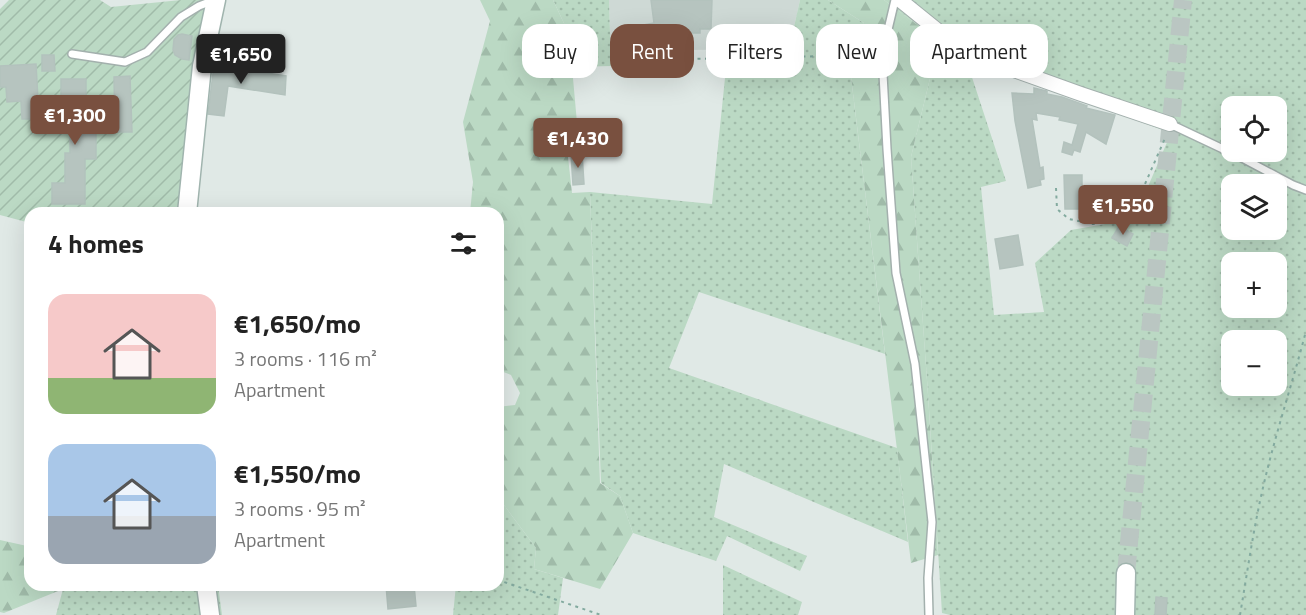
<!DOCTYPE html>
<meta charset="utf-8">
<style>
:root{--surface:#fff;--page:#f2f2f2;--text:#222;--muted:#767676;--accent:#79503f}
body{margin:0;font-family:"Titillium Web",sans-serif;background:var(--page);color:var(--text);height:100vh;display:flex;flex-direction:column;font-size:22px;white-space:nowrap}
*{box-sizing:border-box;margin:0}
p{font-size:20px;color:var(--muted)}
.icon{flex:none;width:33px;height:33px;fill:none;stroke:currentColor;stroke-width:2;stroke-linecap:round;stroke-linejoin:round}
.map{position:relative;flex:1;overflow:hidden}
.sheet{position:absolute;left:24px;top:207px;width:480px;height:384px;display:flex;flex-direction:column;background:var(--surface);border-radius:18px;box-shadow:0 6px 24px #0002}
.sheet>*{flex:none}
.guide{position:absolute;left:522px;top:24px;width:570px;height:54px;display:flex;gap:12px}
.fabs{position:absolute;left:1221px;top:96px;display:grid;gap:12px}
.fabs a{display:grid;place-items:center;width:66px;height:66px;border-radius:12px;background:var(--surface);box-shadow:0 6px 24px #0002;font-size:30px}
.price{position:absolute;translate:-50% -51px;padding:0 14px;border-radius:6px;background:var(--accent);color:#fff;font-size:20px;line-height:39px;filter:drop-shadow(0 2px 3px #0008)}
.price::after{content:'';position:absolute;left:50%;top:36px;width:18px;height:14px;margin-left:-9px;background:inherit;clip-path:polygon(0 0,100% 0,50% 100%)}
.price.on{background:#222;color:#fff}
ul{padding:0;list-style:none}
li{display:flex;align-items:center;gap:18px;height:150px;padding:0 24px}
li span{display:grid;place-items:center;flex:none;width:168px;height:120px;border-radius:18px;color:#555}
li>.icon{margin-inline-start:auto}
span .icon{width:72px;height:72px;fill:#fffc;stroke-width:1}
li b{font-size:26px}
h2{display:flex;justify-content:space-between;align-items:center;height:72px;padding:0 24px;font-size:26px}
.pill{padding:0 21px;border-radius:18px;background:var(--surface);box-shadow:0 6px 24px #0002;font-size:21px;line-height:54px}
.pill.on{background:var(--accent);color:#fff}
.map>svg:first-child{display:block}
.built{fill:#ced9d5}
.grass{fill:url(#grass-dots);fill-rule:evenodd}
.forest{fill:url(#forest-firs)}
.garden{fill:url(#garden-furrows)}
.building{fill:#b6c4bf;stroke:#b3c2bd;stroke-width:1.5}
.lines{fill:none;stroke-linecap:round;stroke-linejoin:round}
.secondary-tunnel{stroke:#bac6c2;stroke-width:18;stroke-dasharray:18 9;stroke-linecap:butt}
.lane-casing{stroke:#a3b0ad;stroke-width:10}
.street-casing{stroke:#a3b0ad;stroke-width:16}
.secondary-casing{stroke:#a0b4ae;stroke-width:21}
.path{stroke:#83aa9f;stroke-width:2;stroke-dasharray:3 4.5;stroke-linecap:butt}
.lane{stroke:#fff;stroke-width:7}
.street{stroke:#fff;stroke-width:14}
.secondary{stroke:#fff;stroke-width:18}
</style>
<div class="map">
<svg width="1306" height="615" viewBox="0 0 1306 615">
<defs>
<pattern id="grass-dots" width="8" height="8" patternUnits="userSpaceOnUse" patternTransform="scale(1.5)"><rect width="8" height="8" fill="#bbd9c4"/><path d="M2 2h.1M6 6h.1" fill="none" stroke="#a0bba9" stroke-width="1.8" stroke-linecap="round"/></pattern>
<pattern id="forest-firs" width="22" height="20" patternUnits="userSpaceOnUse" patternTransform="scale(1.5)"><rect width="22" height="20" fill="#bbd9c4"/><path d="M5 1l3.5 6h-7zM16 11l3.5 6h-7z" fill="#a0bba9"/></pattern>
<pattern id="garden-furrows" width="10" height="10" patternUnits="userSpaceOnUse" patternTransform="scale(1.5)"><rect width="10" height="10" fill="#bbd9c4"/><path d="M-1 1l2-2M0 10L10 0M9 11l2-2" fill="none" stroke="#a0bba9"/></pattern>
</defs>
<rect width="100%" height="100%" fill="#e0e9e6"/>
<polygon class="built" points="609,0 800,0 789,49 685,50 611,66"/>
<g class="grass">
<polygon points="553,0 609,0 611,66 572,67 569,34"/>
<polygon points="800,0 828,0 864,23 850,69 885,354 699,292 669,368 897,448 908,542 724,464 714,517 807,556 800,571 727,536 716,561 633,533 620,496 601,483 590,192 712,204 728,49 789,49"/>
<path d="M884,0H1306V615H950L942,613L928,394L911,157L939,41ZM966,59L1171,133L1134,219L1071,230L1035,263L1044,312L994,315L981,187L1006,181ZM1232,106H1276V152H1232ZM1232,184H1276V230H1232ZM1232,262H1276V308H1232ZM1232,340H1276V386H1232Z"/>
<polygon points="498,500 501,501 536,548 534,569 563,578 558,615 453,615 456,585 498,585"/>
<polygon points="723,565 802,602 798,615 723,615"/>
<polygon points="60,585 218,585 222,615 56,615 63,589"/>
</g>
<g class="forest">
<polygon points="480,0 553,0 569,34 579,145 567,148 572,193 590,192 600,483 620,496 633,533 600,589 534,569 536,548 501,501 498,500 498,407 515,405 520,393 511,375 498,370 498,213 470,213 473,182 463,122 490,21"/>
<polygon points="828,0 884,0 939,41 911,157 928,394 938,555 911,563 850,69 864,23"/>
<polygon points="0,540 27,546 30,550 30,585 60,585 63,589 4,613 0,612"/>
</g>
<polygon class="garden" points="9,0 100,0 111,7 181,0 212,0 186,213 30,213 30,223 0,215 0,9"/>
<g class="building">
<polygon points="651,0 712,0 711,29 700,29 700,33 683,33 683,34 648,34 633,37 632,27 654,23"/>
<polygon points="182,34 192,36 189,60 182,59 175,55 173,50 174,39 178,35"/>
<polygon points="42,55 54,55 55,71 42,71"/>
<polygon points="36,64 38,100 32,101 33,119 22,119 21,101 7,102 6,87 0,87 0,66"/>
<polygon points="214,65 286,76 285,95 228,86 224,116 208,114"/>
<polygon points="130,76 132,132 115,132 114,77"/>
<polygon points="61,79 86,79 86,133 96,133 96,159 85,159 85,204 52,204 52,183 65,183 65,153 70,153 70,103 61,103"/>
<polygon points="1034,88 1047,91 1047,94 1062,97 1087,106 1086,108 1115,115 1106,144 1086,132 1080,152 1074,150 1072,155 1062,152 1064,142 1072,145 1078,124 1059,120 1060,117 1036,113 1037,120 1032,119 1040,168 1043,167 1044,179 1040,180 1041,185 1028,188 1015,121 1012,93 1034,94"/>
<polygon points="582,153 584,184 573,185 571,154"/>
<polygon points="1064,175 1082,175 1082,209 1065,209"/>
<polygon points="1119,226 1133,234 1127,246 1112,238"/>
<polygon points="1018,235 1023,265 1000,269 995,239"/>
<polygon points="386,585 414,585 416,606 388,609"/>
<polygon points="1156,597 1167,598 1166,615 1155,615"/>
</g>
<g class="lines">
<polyline class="secondary-tunnel" points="1126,573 1183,0"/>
<g class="lane-casing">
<g id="lane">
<polyline points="895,0 882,55 887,149 896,273 915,364 932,522 928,578 929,615"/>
<polyline points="72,54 125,62 147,52 181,17 199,6 212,1"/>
<polyline points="1170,124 1242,158 1293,185 1306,190"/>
</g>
</g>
<g class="street-casing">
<polyline id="street" points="900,0 942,34 979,56 1000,65 1081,94 1170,124"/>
</g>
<g class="secondary-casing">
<g id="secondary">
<polyline points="187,213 202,66 216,0"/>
<polyline points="206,585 210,615"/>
<polyline points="1125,615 1126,573"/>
</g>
</g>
<g class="path">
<polyline points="690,59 873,55"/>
<polyline points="1056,188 1057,209 1069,219 1093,224 1131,216 1166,136"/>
<polyline points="498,578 504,582 601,615"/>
<path d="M1240,615C1247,574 1253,532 1262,492C1274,438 1292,385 1306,331"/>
</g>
<use href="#lane" class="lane"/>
<use href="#street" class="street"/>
<use href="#secondary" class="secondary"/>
</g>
</svg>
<div class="fabs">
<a><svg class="icon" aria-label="locate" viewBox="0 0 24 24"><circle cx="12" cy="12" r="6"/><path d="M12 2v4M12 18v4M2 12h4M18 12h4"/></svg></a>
<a><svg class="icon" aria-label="layers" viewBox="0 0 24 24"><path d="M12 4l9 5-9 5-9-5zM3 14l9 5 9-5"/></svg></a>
<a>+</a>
<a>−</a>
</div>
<b class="price on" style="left:241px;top:85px">€1,650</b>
<b class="price" style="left:75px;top:146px">€1,300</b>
<b class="price" style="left:578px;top:169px">€1,430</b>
<b class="price" style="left:1123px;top:236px">€1,550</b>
<div class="guide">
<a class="pill">Buy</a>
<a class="pill on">Rent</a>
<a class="pill">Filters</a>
<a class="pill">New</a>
<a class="pill">Apartment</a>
</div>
<section class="sheet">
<h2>4 homes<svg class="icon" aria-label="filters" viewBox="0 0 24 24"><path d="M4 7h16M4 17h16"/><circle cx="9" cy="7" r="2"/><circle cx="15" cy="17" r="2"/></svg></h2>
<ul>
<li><span style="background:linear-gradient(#f6c9c9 70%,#8fb573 0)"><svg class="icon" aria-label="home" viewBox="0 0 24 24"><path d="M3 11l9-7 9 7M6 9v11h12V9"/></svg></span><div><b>€1,650/mo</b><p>3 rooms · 116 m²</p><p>Apartment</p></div></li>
<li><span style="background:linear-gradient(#a9c7e8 60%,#9aa5b1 0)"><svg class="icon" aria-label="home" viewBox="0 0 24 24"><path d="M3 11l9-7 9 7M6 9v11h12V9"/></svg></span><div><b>€1,550/mo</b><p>3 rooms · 95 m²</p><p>Apartment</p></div></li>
</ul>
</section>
</div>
